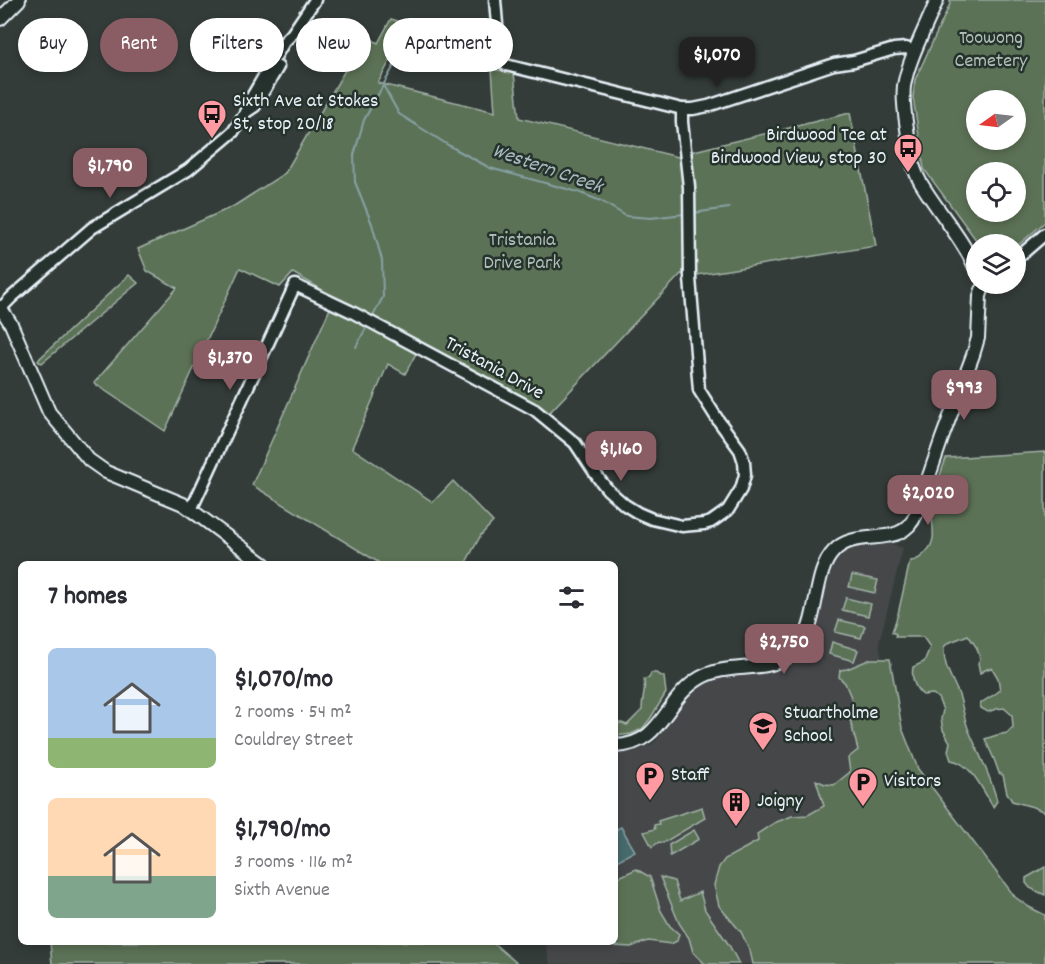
<!DOCTYPE html>
<meta charset="utf-8">
<style>
:root{--surface:#fff;--page:#f7f7f7;--text:#2b2b33;--muted:#7c7c81;--accent:#8a5d65}
body{margin:0;font-family:Dekko,sans-serif;background:var(--page);color:var(--text);height:100vh;display:flex;flex-direction:column;font-size:22px;white-space:nowrap}
*{box-sizing:border-box;margin:0}
p{font-size:20px;color:var(--muted)}
.icon{flex:none;width:33px;height:33px;fill:none;stroke:currentColor;stroke-width:2;stroke-linecap:round;stroke-linejoin:round}
.map{position:relative;flex:1;overflow:hidden}
.panel{position:absolute;left:18px;top:561px;width:600px;height:384px;display:flex;flex-direction:column;background:var(--surface);border-radius:9px;box-shadow:0 3px 9px #0003}
.panel>*{flex:none}
.banner{position:absolute;left:18px;top:18px;width:600px;height:54px;display:flex;gap:12px}
.needle{width:39px;rotate:256deg}
.buttons{position:absolute;left:966px;top:90px;display:grid;gap:12px}
.buttons a{display:grid;place-items:center;width:60px;height:60px;border-radius:50%;background:var(--surface);box-shadow:0 3px 9px #0003;font-size:30px}
.price{position:absolute;translate:-50% -51px;padding:0 14px;border-radius:12px;background:var(--accent);color:#fff;font-size:20px;line-height:39px;filter:drop-shadow(0 2px 3px #0008)}
.price::after{content:'';position:absolute;left:50%;top:36px;width:18px;height:14px;margin-left:-9px;background:inherit;clip-path:polygon(0 0,100% 0,50% 100%)}
.price.on{background:#222;color:#fff}
ul{padding:0;list-style:none}
li{display:flex;align-items:center;gap:18px;height:150px;padding:0 30px}
li span{display:grid;place-items:center;flex:none;width:168px;height:120px;border-radius:9px;color:#555}
li>.icon{margin-inline-start:auto}
span .icon{width:72px;height:72px;fill:#fffc;stroke-width:1}
li b{font-size:26px}
h2{display:flex;justify-content:space-between;align-items:center;height:72px;padding:0 30px;font-size:26px}
.chip{padding:0 21px;border-radius:27px;background:var(--surface);box-shadow:0 3px 9px #0003;font-size:21px;line-height:54px}
.chip.on{background:var(--accent);color:#fff}
.map>svg:first-child{display:block}
.built{fill:#444748}
.green{fill:#5b7257;stroke:#a2b2a8;stroke-width:1.5;fill-rule:evenodd}
.water{fill:#476b6d;stroke:#87a1a5;stroke-width:1.5}
.lines{fill:none;stroke-linecap:round;stroke-linejoin:round}
.stream{stroke:#87a1a5;stroke-width:2}
.tertiary-casing{stroke:#e8f1f8;stroke-width:15}
.secondary-casing{stroke:#e8f1f8;stroke-width:16}
.tertiary{stroke:#26332d;stroke-width:10}
.secondary{stroke:#26332d;stroke-width:12}
.labels{text-anchor:middle;dominant-baseline:central;stroke-width:5;stroke-linejoin:round;paint-order:stroke}
.park-label{font-size:20px;fill:#b0beb8;stroke:#26332d}
.poi-label{font-size:20px;fill:#e8f1f8;stroke:#26332d;text-anchor:start}
.street-label{font-size:20px;fill:#e8f1f8;stroke:#26332d}
.water-label{font-size:21px;font-style:italic;fill:#a8bbc0;stroke:#26332d}
</style>
<div class="map">
<svg width="1045" height="964" viewBox="0 0 1045 964">
<rect width="100%" height="100%" fill="#343c39"/>
<filter id="ink" filterUnits="userSpaceOnUse"><feTurbulence type="fractalNoise" baseFrequency=".0167" numOctaves="2"/><feDisplacementMap in="SourceGraphic" scale="12" xChannelSelector="R" yChannelSelector="G"/><feConvolveMatrix kernelMatrix="1 2 1 2 8 2 1 2 1" color-interpolation-filters="sRGB"/></filter>
<g filter="url(#ink)">
<polygon class="built" points="888,542 903,548 879,643 897,748 1023,964 550,964 545,942 615,942 615,754 635,751 654,743 664,730 672,713 687,695 699,685 719,677 764,673 781,669 799,660 810,644 832,566 839,553 849,547"/>
<g class="green">
<path d="M950,0H1045V222L1016,247V244H979L924,169L913,97L915,80L950,4ZM976,100H1016V140H976ZM976,172H1016V212H976Z"/>
<polygon points="391,19 430,31 415,57 392,57 378,83 495,112 492,69 514,73 519,118 678,157 690,152 850,113 876,246 697,275 681,274 549,413 420,346 405,374 388,364 352,448 433,502 453,481 493,522 481,535 465,564 381,564 252,485 335,297 293,273 280,287 240,268 165,431 94,383 177,288 147,271 138,249 234,206 285,173 365,36 378,43"/>
<polygon points="129,275 138,283 42,363 39,362 38,361 40,358"/>
<path d="M1045,452V812L1033,807L1012,801L1007,793L1003,775L999,773L994,759L985,739L997,735L1007,733L1013,727L1012,715L1004,708L996,709L988,712L981,708L980,704C987,698 994,696 1000,690L998,678L992,668L987,669L980,673L978,663L980,659L977,648L968,635L948,643L944,647C943,667 952,677 959,695C963,707 964,719 969,731C979,754 991,776 997,801L993,807C983,791 972,763 951,760L948,751L950,742L943,730L941,719L943,710L938,698L933,694L923,695C915,689 911,678 913,667L924,662L930,647L923,637H895L896,634L892,632L898,614L910,561C917,561 921,557 926,552C940,538 929,521 932,504C935,488 941,473 946,458Z"/>
<polygon points="852,575 878,580 875,593 849,587"/>
<polygon points="846,598 871,604 868,616 842,610"/>
<polygon points="839,620 865,626 861,638 835,632"/>
<polygon points="832,642 858,650 854,661 829,654"/>
<polygon points="871,659 890,659 902,728 918,769 1015,897 1029,907 1045,915 1045,963 1043,964 753,964 750,951 741,932 719,906 714,885 719,867 725,859 758,841 757,834 774,823 792,816 808,815 824,806 816,780 825,784 834,785 850,772 848,758 858,750 848,712 855,707 845,683 839,677 840,670 847,669"/>
<path d="M651,673H656L664,677L666,693L650,719L642,729L631,734L615,736V723H622L627,725L642,710C642,698 646,691 644,679L649,678Z"/>
<polygon points="702,807 705,818 663,843 659,842 652,847 644,832 655,829 654,825 659,824 658,821"/>
<polygon points="694,830 699,839 670,856 669,845"/>
<polygon points="1045,867 1045,895 1030,888 1026,883 1026,878"/>
<polygon points="636,869 650,877 661,911 670,926 679,934 677,941 671,944 648,941 631,947 578,944 576,942 615,942 615,879"/>
<polygon points="660,877 674,881 680,901 700,892 705,910 729,945 739,964 705,964 693,952 689,938 679,923"/>
<polygon points="50,942 492,942 518,964 52,964"/>
</g>
<polygon class="water" points="621,827 635,851 615,862 615,830"/>
<g class="lines">
<g class="stream">
<polyline points="383,85 399,114 448,145 490,168 578,192 601,201 626,216 651,218 684,214"/>
<polyline points="693,213 729,208"/>
<polyline points="373,316 383,297 382,260 372,224 355,182 354,155 364,120 396,62"/>
<polyline points="356,347 366,328"/>
</g>
<g class="tertiary-casing">
<g id="tertiary">
<polyline points="495,0 499,49 500,57 506,65 682,109 693,109 708,106 834,64 854,61 894,49 906,48 915,51"/>
<polyline points="246,112 255,106 278,67"/>
<polyline points="1016,259 1045,234"/>
<polyline points="1,308 12,297 92,228 188,170 233,132 245,113 250,100 284,42 292,34 315,0"/>
<polyline points="191,510 295,285 350,311 535,410 575,443 599,479 608,490 625,505 638,513 652,519 682,526 704,524 711,522 728,510 741,489 745,475 744,462 740,450 718,420 699,390 690,278 689,187 682,122 682,109"/>
</g>
</g>
<g class="secondary-casing">
<g id="secondary">
<path d="M937,0C927,25 908,60 904,86C902,102 906,120 908,136C910,155 913,172 924,188C941,215 963,240 976,269"/>
<polyline points="0,19 19,0"/>
<polyline points="0,307 11,324 49,412 89,460 106,472 183,504 264,564"/>
<path d="M615,746C663,745 664,699 700,678C731,660 772,677 798,648C820,622 812,573 834,551C857,526 902,551 916,514L942,438L973,355L978,338L980,296L982,290L987,284H986"/>
</g>
</g>
<use href="#tertiary" class="tertiary"/>
<use href="#secondary" class="secondary"/>
</g>
</g>
<defs>
<g id="bus-pin" transform="scale(1.5)"><path d="M0 17L-7.5 6A9.5 9.5 0 1 1 7.5 6Z" fill="#ff9aa2" stroke="#26332d"/><path d="M-5-6H5V4H4V6H2V4H-2V6H-4V4H-5ZM-3.5-4V0h7V-4ZM-3.5 1.2v1.5H-2V1.2ZM2 1.2v1.5H3.5V1.2Z" fill="#111"/></g>
<g id="school-pin" transform="scale(1.5)"><path d="M0 17L-7.5 6A9.5 9.5 0 1 1 7.5 6Z" fill="#ff9aa2" stroke="#26332d"/><path d="M0-5L7-2L0 1L-7-2ZM-4 1L0 2.5L4 1V4Q0 6-4 4Z" fill="#111"/></g>
<g id="parking-pin" transform="scale(1.5)"><path d="M0 17L-7.5 6A9.5 9.5 0 1 1 7.5 6Z" fill="#ff9aa2" stroke="#26332d"/><path d="M-3.5-5.5H1a3.5 3.5 0 0 1 0 7H-1V5.5H-3.5ZM-1-3.4V-.6H.8a1.4 1.4 0 0 0 0-2.8Z" fill="#111"/></g>
<g id="building-pin" transform="scale(1.5)"><path d="M0 17L-7.5 6A9.5 9.5 0 1 1 7.5 6Z" fill="#ff9aa2" stroke="#26332d"/><path d="M-4-6H4V6H1V3H-1V6H-4ZM-2.5-4.3h1.7v1.8h-1.7ZM.8-4.3h1.7v1.8H.8ZM-2.5-1h1.7V.8h-1.7ZM.8-1h1.7V.8H.8Z" fill="#111"/></g>
</defs>
<g fill-rule="evenodd">
<use href="#bus-pin" x="212" y="114"/>
<use href="#bus-pin" x="908" y="148"/>
<use href="#school-pin" x="763" y="726"/>
<use href="#parking-pin" x="650" y="776"/>
<use href="#parking-pin" x="863" y="782"/>
<use href="#building-pin" x="736" y="802"/>
</g>
<g class="labels">
<g class="park-label">
<text x="991" y="39">Toowong<tspan x="991" dy="23">Cemetery</tspan></text>
<text x="522" y="241">Tristania<tspan x="522" dy="23">Drive Park</tspan></text>
</g>
<g class="poi-label">
<text x="233" y="102">Sixth Ave at Stokes<tspan x="233" dy="23">St, stop 20/18</tspan></text>
<text x="887" y="136" text-anchor="end">Birdwood Tce at<tspan x="887" dy="23">Birdwood View, stop 30</tspan></text>
<text x="784" y="714">Stuartholme<tspan x="784" dy="23">School</tspan></text>
<text x="671" y="776">Staff</text>
<text x="884" y="782">Visitors</text>
<text x="757" y="802">Joigny</text>
</g>
<g class="street-label">
<text transform="translate(494 369) rotate(29)">Tristania Drive</text>
</g>
<g class="water-label">
<text transform="translate(547 170) rotate(19)">Western Creek</text>
</g>
</g>
</svg>
<div class="buttons">
<a><svg class="needle" viewBox="-14 -14 28 28"><path d="M0-13l5 13h-10z" fill="#e53935"/><path d="M0 13l5-13h-10z" fill="#7c7c81"/></svg></a>
<a><svg class="icon" aria-label="locate" viewBox="0 0 24 24"><circle cx="12" cy="12" r="6"/><path d="M12 2v4M12 18v4M2 12h4M18 12h4"/></svg></a>
<a><svg class="icon" aria-label="layers" viewBox="0 0 24 24"><path d="M12 4l9 5-9 5-9-5zM3 14l9 5 9-5"/></svg></a>
</div>
<b class="price on" style="left:717px;top:88px">$1,070</b>
<b class="price" style="left:110px;top:199px">$1,790</b>
<b class="price" style="left:230px;top:391px">$1,370</b>
<b class="price" style="left:964px;top:421px">$993</b>
<b class="price" style="left:621px;top:482px">$1,160</b>
<b class="price" style="left:928px;top:526px">$2,020</b>
<b class="price" style="left:784px;top:675px">$2,750</b>
<div class="banner">
<a class="chip">Buy</a>
<a class="chip on">Rent</a>
<a class="chip">Filters</a>
<a class="chip">New</a>
<a class="chip">Apartment</a>
</div>
<section class="panel">
<h2>7 homes<svg class="icon" aria-label="filters" viewBox="0 0 24 24"><path d="M4 7h16M4 17h16"/><circle cx="9" cy="7" r="2"/><circle cx="15" cy="17" r="2"/></svg></h2>
<ul>
<li><span style="background:linear-gradient(#a9c7e8 75%,#8fb573 0)"><svg class="icon" aria-label="home" viewBox="0 0 24 24"><path d="M3 11l9-7 9 7M6 9v11h12V9"/></svg></span><div><b>$1,070/mo</b><p>2 rooms · 54 m²</p><p>Couldrey Street</p></div></li>
<li><span style="background:linear-gradient(#ffd9b3 65%,#7fa58c 0)"><svg class="icon" aria-label="home" viewBox="0 0 24 24"><path d="M3 11l9-7 9 7M6 9v11h12V9"/></svg></span><div><b>$1,790/mo</b><p>3 rooms · 116 m²</p><p>Sixth Avenue</p></div></li>
</ul>
</section>
</div>
